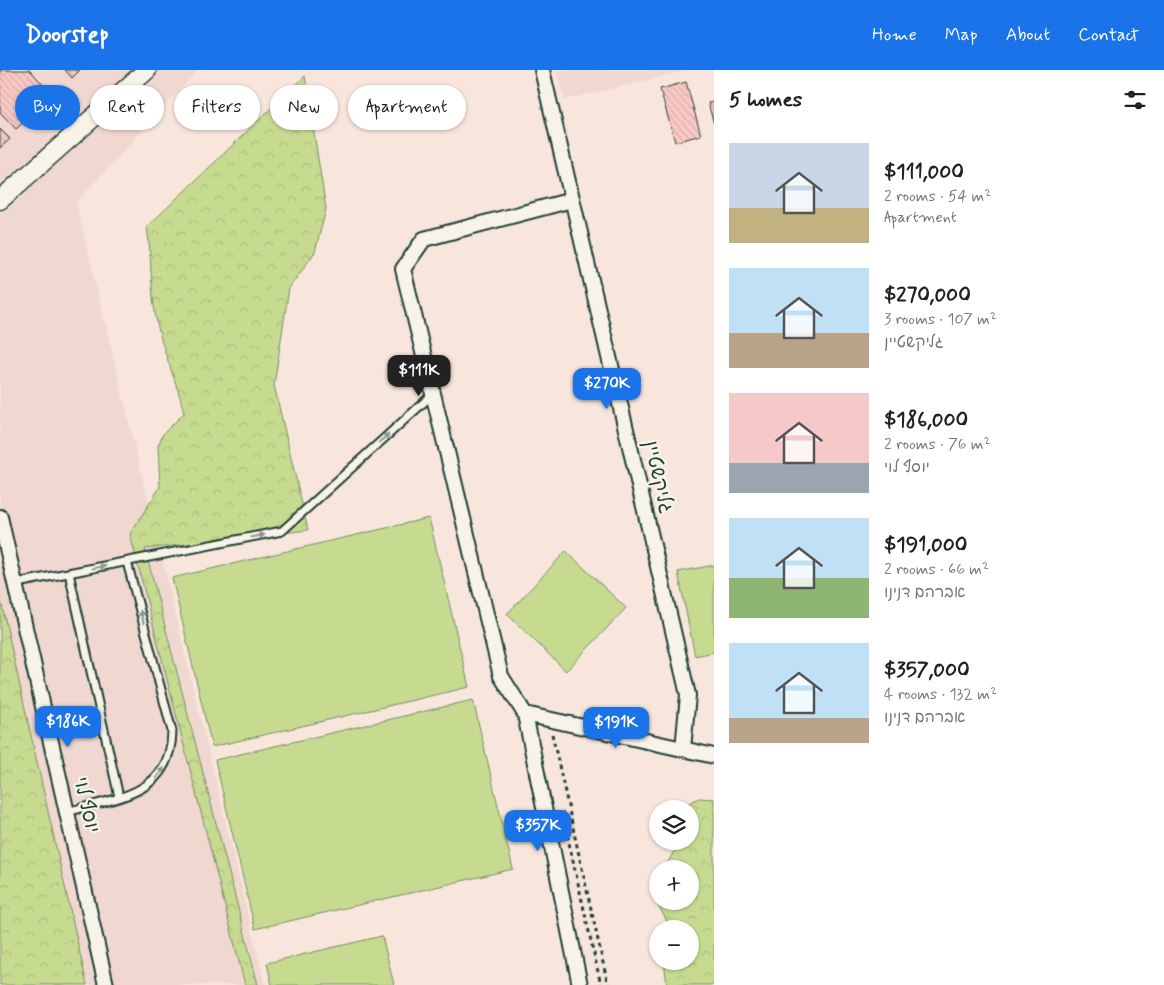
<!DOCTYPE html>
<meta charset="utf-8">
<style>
:root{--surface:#fff;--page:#f6f6f6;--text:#202124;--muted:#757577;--accent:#1a73e8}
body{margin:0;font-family:Mynerve,"Playpen Sans Hebrew",sans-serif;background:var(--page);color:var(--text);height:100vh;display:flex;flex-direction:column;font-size:19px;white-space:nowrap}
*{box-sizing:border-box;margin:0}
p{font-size:16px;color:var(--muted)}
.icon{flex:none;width:28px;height:28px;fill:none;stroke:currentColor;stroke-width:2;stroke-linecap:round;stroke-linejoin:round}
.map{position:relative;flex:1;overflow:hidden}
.details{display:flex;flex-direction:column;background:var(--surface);width:450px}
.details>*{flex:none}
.banner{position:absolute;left:15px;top:15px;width:475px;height:45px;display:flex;gap:10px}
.controls{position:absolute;left:649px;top:730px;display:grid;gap:10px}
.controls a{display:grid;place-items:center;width:50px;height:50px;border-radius:50%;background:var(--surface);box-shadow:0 1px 4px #0004;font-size:25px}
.price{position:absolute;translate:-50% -42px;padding:0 11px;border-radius:10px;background:var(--accent);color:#fff;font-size:16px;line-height:32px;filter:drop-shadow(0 1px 2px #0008)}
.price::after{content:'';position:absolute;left:50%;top:30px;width:15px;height:11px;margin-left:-8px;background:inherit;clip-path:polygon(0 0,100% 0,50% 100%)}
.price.current{background:#222;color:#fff}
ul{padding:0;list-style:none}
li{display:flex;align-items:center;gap:15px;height:125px;padding:0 15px}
li span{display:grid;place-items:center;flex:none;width:140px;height:100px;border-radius:0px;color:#555}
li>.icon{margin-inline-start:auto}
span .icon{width:60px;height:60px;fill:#fffc;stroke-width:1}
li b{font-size:21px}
h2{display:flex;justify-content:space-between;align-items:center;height:60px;padding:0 15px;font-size:21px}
.pill{padding:0 18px;border-radius:22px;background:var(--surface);box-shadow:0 1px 4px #0004;font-size:18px;line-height:45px}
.pill.current{background:var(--accent);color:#fff}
header{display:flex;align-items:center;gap:30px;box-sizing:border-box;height:70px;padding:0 25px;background:var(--accent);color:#fff}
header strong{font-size:24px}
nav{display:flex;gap:28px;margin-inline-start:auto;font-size:18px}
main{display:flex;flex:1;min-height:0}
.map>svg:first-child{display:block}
.built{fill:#f0d7d0}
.forest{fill:url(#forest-crowns);stroke:#738c62}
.pitch{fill:#c7db90;stroke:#738c62}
.building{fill:url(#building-back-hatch);stroke:#1f3d34}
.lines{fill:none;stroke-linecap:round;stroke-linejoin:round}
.service-casing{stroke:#1f3d34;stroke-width:11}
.minor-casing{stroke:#1f3d34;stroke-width:18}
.tertiary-casing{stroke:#1f3d34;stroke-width:21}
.path{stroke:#1f3d34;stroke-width:3;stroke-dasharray:4 4;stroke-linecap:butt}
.service{stroke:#f7f3e8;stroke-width:7}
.minor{stroke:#f7f3e8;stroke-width:14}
.tertiary{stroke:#f7f3e8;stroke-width:18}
.oneway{fill:#8b988e}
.labels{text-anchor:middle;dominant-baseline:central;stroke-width:4.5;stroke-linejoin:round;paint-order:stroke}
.street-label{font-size:20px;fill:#1f3d34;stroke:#f7f3e8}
</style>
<header>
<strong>Doorstep</strong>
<nav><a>Home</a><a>Map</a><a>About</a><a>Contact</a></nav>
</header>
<main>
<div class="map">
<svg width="714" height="915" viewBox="0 0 714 915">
<defs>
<pattern id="forest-crowns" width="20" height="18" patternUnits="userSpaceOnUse" patternTransform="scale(1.25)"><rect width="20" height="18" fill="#c7db90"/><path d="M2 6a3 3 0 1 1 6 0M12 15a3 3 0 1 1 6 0" fill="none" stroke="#aabd7d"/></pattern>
<pattern id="building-back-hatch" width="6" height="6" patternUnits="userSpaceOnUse" patternTransform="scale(1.25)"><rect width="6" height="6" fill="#fac9c4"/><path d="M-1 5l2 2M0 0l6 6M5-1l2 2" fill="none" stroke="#d6aea9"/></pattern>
</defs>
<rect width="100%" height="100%" fill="#f8e6dd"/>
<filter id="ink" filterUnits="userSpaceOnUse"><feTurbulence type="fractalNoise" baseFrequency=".02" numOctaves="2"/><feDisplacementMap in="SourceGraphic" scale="10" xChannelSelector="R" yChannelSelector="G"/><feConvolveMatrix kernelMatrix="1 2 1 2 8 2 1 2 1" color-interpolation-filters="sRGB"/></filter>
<g filter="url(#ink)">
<g class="built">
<polygon points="0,0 198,0 76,133 265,915 0,915"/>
<polygon points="556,0 689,0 564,30"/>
</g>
<g class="forest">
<path d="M305,6L326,139L315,182L289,218L274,315L308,460L145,479L258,915H245L130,464L160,417L158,376L163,364L184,343C177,310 162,281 156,248C150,218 152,187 147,157Z"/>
<polygon points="0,527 87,915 0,915"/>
<polygon points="699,728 714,729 714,915 667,915 664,891 690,891 690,859 668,859 666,849 653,827 657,810 658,831 690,831 690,799 664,799 680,771 690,771 690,739 686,739 687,734"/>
</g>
<g class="pitch">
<polygon points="429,448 469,617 212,677 172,508"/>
<polygon points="566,481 626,538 566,601 507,544"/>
<polygon points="714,495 714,582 695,586 678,502"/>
<polygon points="473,630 513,799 255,859 215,690"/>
<polygon points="382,866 394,915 272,915 267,893"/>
</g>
<g class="building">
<polygon points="0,0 30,0 53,26 16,59 0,42"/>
<polygon points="65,0 80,0 72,8"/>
<polygon points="686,12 701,65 675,72 660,19"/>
<polygon points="714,32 714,54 708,33"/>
<polygon points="0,59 10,69 0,78"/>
</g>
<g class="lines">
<g class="service-casing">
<g id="service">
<polyline points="69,503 119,727"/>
<polyline points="17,513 282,461 433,324"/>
<path d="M67,742C117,727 171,726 172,661L127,492"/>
</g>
</g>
<g class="minor-casing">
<g id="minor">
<polyline points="542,0 688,625 683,679"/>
<polyline points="572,130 424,169 403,199 501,606 525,644 580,915"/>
<polyline points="0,447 106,915"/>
<polyline points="525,644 714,686"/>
</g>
</g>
<g class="tertiary-casing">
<polyline id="tertiary" points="0,130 147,0"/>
</g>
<g class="path">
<polyline points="552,664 608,915"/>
<polyline points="562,742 601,915"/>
</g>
<use href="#service" class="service"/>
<use href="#minor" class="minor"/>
<use href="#tertiary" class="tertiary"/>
</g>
<defs><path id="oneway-solid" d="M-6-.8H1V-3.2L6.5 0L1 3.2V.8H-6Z" transform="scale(1.25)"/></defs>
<g class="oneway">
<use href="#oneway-solid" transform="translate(384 368) rotate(-42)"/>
<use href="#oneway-solid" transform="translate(258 466) rotate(-11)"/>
<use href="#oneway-solid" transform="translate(99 497) rotate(-11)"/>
<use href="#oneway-solid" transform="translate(142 547) rotate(-105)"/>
<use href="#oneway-solid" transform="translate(160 703) rotate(-54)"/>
</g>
</g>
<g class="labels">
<g class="street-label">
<text transform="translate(658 407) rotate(77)">גליקשטיין</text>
<text transform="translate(86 735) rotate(77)">יוסף לוי</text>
</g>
</g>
</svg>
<div class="controls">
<a><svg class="icon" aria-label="layers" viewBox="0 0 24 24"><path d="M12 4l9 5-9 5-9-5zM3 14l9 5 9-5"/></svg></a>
<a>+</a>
<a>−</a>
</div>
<b class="price current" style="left:419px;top:327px">$111K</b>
<b class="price" style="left:607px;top:340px">$270K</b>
<b class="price" style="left:68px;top:678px">$186K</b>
<b class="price" style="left:616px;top:679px">$191K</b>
<b class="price" style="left:538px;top:782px">$357K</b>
<div class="banner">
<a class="pill current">Buy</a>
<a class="pill">Rent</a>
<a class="pill">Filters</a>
<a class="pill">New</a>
<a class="pill">Apartment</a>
</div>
</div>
<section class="details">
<h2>5 homes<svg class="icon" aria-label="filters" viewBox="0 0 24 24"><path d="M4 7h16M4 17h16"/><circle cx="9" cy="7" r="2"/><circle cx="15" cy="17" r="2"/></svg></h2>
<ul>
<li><span style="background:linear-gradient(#c9d6e8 65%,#c2b280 0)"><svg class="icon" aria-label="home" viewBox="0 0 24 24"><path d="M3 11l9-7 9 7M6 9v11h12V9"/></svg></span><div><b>$111,000</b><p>2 rooms · 54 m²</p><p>Apartment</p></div></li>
<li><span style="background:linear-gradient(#bfe0f5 65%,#b9a48a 0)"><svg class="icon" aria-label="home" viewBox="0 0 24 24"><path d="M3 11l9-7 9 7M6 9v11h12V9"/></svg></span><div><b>$270,000</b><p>3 rooms · 107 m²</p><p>גליקשטיין</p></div></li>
<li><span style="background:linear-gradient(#f6c9c9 70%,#9aa5b1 0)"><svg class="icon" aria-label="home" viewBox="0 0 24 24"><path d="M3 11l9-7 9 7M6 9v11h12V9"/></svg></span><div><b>$186,000</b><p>2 rooms · 76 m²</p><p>יוסף לוי</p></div></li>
<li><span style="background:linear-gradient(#bfe0f5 60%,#8fb573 0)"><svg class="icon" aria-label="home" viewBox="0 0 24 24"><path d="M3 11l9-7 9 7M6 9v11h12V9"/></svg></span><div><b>$191,000</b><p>2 rooms · 66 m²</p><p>אברהם דנינו</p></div></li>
<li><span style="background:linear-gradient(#bfe0f5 75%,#b9a48a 0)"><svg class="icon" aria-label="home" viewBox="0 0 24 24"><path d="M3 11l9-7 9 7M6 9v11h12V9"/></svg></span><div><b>$357,000</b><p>4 rooms · 132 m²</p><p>אברהם דנינו</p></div></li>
</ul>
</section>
</main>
